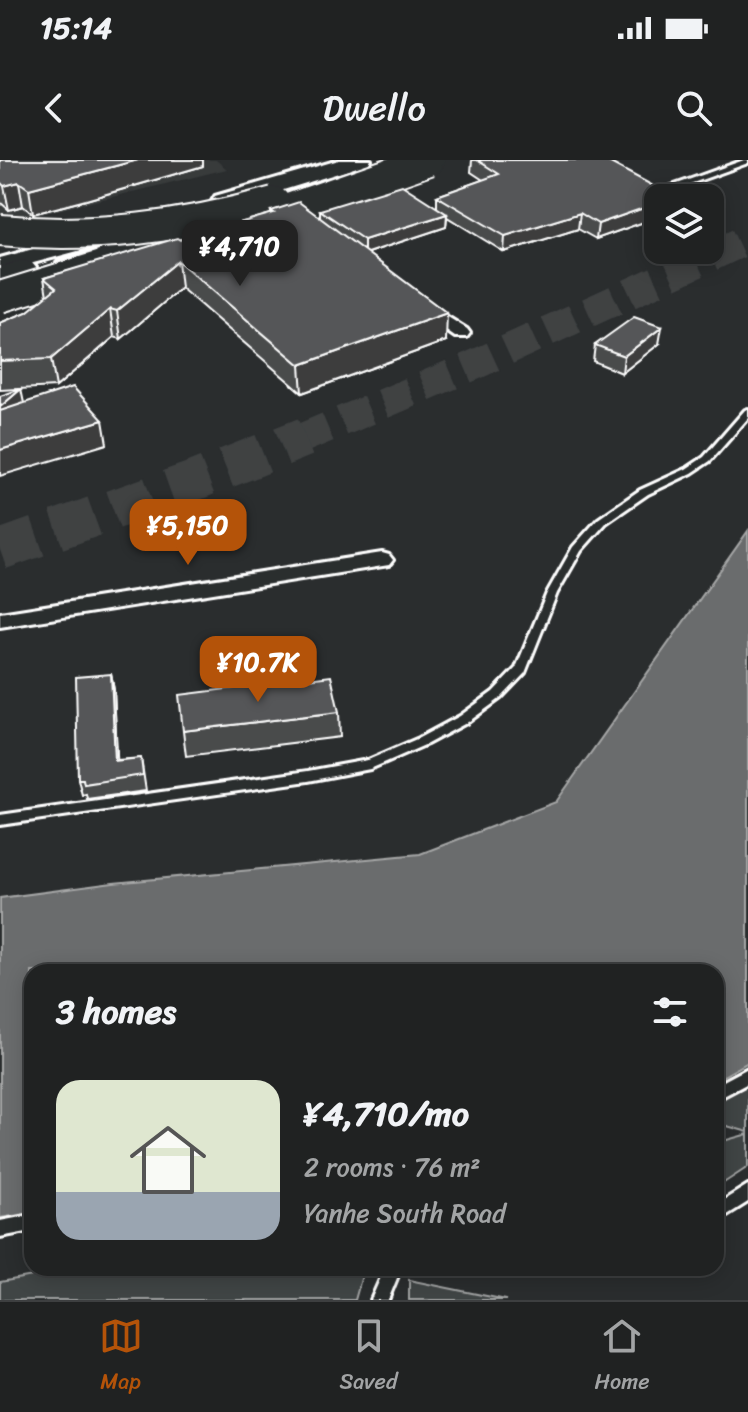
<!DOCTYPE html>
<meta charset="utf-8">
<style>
:root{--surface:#202222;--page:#282a2a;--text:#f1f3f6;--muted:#a2a4a5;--line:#3d3f40;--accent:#b45309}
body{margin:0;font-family:Sriracha,sans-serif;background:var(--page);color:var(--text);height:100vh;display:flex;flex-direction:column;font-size:30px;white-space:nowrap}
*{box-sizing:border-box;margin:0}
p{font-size:26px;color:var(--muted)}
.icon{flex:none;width:44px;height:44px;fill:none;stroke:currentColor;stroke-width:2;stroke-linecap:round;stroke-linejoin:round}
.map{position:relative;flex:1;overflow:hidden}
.panel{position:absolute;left:24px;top:804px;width:700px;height:312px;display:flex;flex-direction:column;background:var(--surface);border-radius:24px;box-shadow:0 4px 20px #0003,0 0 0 2px var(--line)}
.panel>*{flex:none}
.fabs{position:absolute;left:644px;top:24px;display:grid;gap:16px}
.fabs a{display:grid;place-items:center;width:80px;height:80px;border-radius:16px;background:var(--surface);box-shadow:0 4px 20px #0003,0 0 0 2px var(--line);font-size:40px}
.price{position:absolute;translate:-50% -68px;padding:0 18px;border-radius:16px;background:var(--accent);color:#fff;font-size:26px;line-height:52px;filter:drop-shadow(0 2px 4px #0008)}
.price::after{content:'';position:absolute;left:50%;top:48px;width:24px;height:18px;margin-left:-12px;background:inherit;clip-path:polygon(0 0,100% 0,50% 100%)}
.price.active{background:#222;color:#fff}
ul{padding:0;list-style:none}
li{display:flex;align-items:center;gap:24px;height:200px;padding:0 32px}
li+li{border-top:2px solid var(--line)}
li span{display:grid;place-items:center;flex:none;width:224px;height:160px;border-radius:24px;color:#555}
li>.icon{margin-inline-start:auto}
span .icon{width:96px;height:96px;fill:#fffc;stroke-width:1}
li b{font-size:34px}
h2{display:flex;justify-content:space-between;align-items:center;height:96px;padding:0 32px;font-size:34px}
.status{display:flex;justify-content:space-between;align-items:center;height:56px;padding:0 40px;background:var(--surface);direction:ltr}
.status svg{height:22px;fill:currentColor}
header{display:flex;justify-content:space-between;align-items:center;height:104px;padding:0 32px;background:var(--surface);font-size:36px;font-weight:600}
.tabs{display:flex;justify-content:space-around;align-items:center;height:112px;border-top:2px solid var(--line);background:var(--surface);font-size:22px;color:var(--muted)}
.tabs a{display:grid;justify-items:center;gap:4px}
.tabs .active{color:var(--accent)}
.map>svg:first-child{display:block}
.built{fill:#373a3b}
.green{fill:#414445;stroke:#a0a2a2;stroke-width:2}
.water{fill:#6a6c6d;stroke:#a6a7a7;stroke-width:2}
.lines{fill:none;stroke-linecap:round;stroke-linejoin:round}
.highway-tunnel-far1{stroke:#3f4243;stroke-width:30;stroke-dasharray:30 15;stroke-linecap:butt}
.highway-tunnel{stroke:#3f4243;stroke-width:40;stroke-dasharray:40 20;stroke-linecap:butt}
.lane-casing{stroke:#fff;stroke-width:6}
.street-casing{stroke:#fff;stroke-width:6}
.secondary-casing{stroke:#fff;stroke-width:6}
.highway-casing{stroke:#fff;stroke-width:6}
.lane{fill:#2a2d2e;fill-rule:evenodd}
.street{fill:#2a2d2e;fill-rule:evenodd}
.secondary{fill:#2a2d2e;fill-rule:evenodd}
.highway{fill:#2a2d2e;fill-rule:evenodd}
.highway-bridge-casing{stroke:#fff;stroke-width:34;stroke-linecap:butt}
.highway-bridge{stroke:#2a2d2e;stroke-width:30}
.wall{fill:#494b4c;stroke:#fff;stroke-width:2}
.shaded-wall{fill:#3c3d3e;stroke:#fff;stroke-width:2}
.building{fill:#555758;stroke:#fff;stroke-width:2}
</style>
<div class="status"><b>15:14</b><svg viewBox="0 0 49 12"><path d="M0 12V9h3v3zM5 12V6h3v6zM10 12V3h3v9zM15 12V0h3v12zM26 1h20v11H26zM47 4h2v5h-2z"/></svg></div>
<header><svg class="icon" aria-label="back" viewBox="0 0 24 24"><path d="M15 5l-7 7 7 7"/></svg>Dwello<svg class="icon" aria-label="search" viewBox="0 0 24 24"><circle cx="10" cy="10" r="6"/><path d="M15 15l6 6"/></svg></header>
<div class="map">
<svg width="748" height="1140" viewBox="0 0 748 1140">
<rect width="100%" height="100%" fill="#2a2d2e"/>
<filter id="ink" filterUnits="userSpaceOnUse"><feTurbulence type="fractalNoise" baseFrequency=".0125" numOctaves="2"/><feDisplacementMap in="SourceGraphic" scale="16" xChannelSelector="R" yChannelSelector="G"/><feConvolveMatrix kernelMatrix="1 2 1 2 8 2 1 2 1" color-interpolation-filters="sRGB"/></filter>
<g filter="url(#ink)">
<polygon class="built" points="0,0 216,0 227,9 13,61 0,56"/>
<g class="green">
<polygon points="748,902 748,972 716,963 716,920"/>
<polygon points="748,974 748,1007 716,1028 716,983"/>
<polygon points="76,1108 364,1108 355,1140 0,1140 0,1122"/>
<polygon points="409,1120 506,1140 409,1140"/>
</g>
<polygon class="water" points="748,371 748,902 716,920 716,812 32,812 32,1053 0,1058 0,738 113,723 420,694 556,642"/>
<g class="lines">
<polyline class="highway-tunnel-far1" points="300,279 472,206 748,79"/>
<polyline class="highway-tunnel" points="0,390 191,322 305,277"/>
<g class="lane-casing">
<g id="lane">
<polygon points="744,0 748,0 748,3 662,34 655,32"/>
<polygon points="748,249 748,258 710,301 692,313 648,334 606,363 581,391 557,433 525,513 501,538 468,562 427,584 370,609 308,621 0,665 0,655 308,611 368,600 419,578 460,556 493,532 516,508 547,433 573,387 598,359 640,330 686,309 704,297 745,250"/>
<polygon points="748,908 748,923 716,940 716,925"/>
<polygon points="748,1025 748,1042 716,1062 716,1045"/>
<polygon points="32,1055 32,1071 0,1077 0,1061"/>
<polygon points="385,1108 401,1108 388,1140 371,1140"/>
</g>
</g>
<g class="street-casing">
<g id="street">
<polygon points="422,141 467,169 470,173 467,177 455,177 416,150 414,146 416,142"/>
<polygon points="382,393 389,395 393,400 389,405 0,467 0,453"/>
</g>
</g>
<g class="secondary-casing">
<g id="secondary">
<polygon points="339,0 371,0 368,4 231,46 215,46 212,41 215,36"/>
<polygon points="195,62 203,64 206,69 203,74 66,114 58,112 55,107 58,102"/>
<polygon points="92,73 103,80 100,85 0,112 0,98"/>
</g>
</g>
<g class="highway-casing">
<polygon id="highway" points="22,100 32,103 37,109 32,115 0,126 0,107"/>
</g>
<use href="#lane" class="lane"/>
<use href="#street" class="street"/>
<use href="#secondary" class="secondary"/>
<use href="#highway" class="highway"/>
<g class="highway-bridge-casing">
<g id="highway-bridge">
<polyline points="248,63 429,0"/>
<path d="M0,70C94,79 183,67 274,42"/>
<polyline points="0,137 101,106"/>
</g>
</g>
<use href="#highway-bridge" class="highway-bridge"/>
</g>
<g class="wall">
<polygon points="0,0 203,6 86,40 33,54 23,46 9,50 0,42"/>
<polygon points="472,0 605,0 658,38 658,57 596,79 578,69 504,92 447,57 446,67 367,93 446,181 302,233 181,128 121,179 114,177 56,227 0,230 0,163 27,152 47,136 44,118 271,54 271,51 320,58 320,50 437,47 437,36 483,20 471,12"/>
<polygon points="659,184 622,213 593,201 595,185"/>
<polygon points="111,514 114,530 117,600 141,598 146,631 87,639 86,634 82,635 78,619"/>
<polygon points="339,552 340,577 186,596 183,571"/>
</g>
<g class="shaded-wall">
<polygon points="138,0 203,0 203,6 86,40 33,54 29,29"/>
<polygon points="19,22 23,46 9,50 4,26"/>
<polygon points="658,43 658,57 596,79 598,64"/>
<polygon points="580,53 578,69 504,92 505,76"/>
<polygon points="447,54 446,67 364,94 364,80"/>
<polygon points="178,101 181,128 121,179 117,151"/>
<polygon points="110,149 114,177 56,227 51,199"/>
<polygon points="447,153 446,181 302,233 300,205"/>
<polygon points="662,167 659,184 622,213 624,196"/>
<polygon points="21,229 26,253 0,276 0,247"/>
<polygon points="103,260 107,284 0,316 0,290"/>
<polygon points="111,514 114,530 118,616 115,601"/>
</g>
<g class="building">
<polygon points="0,0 138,0 29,29 19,22 4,26 0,22"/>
<polygon points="477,0 605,0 674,37 658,38 658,43 598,64 580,53 505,76 437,36 499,14"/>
<polygon points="402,25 447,54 364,80 320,50"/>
<polygon points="299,42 447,153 300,205 178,101 117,151 110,149 51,199 0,201 0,163 27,152 56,128 44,118 177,78 180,80 274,53 271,51"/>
<polygon points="634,157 662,167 624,196 595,185"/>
<polygon points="73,227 103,260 0,290 0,251"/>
<polygon points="21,229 0,247 0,236"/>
<polygon points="111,514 115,601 141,598 143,615 84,624 83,619 78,619 76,517"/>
<polygon points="331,516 339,552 183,571 179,535"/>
</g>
</g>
</svg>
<div class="fabs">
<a><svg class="icon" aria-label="layers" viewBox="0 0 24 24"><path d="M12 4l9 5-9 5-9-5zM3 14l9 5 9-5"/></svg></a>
</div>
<b class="price active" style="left:240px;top:128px">¥4,710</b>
<b class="price" style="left:188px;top:407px">¥5,150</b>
<b class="price" style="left:258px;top:544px">¥10.7K</b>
<section class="panel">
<h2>3 homes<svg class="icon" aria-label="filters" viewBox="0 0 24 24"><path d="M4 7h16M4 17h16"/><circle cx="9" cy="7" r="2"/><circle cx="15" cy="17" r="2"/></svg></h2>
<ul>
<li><span style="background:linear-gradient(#dfe7d0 70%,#9aa5b1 0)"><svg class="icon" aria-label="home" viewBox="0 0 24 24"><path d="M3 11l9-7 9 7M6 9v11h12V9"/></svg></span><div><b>¥4,710/mo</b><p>2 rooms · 76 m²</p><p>Yanhe South Road</p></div></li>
</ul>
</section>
</div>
<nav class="tabs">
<a class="active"><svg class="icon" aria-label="map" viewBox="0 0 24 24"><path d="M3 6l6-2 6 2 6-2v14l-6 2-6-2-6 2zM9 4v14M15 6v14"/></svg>Map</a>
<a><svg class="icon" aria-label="saved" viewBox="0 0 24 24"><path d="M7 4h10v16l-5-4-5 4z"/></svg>Saved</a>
<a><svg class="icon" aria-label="home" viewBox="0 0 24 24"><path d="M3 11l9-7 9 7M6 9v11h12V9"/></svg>Home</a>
</nav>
